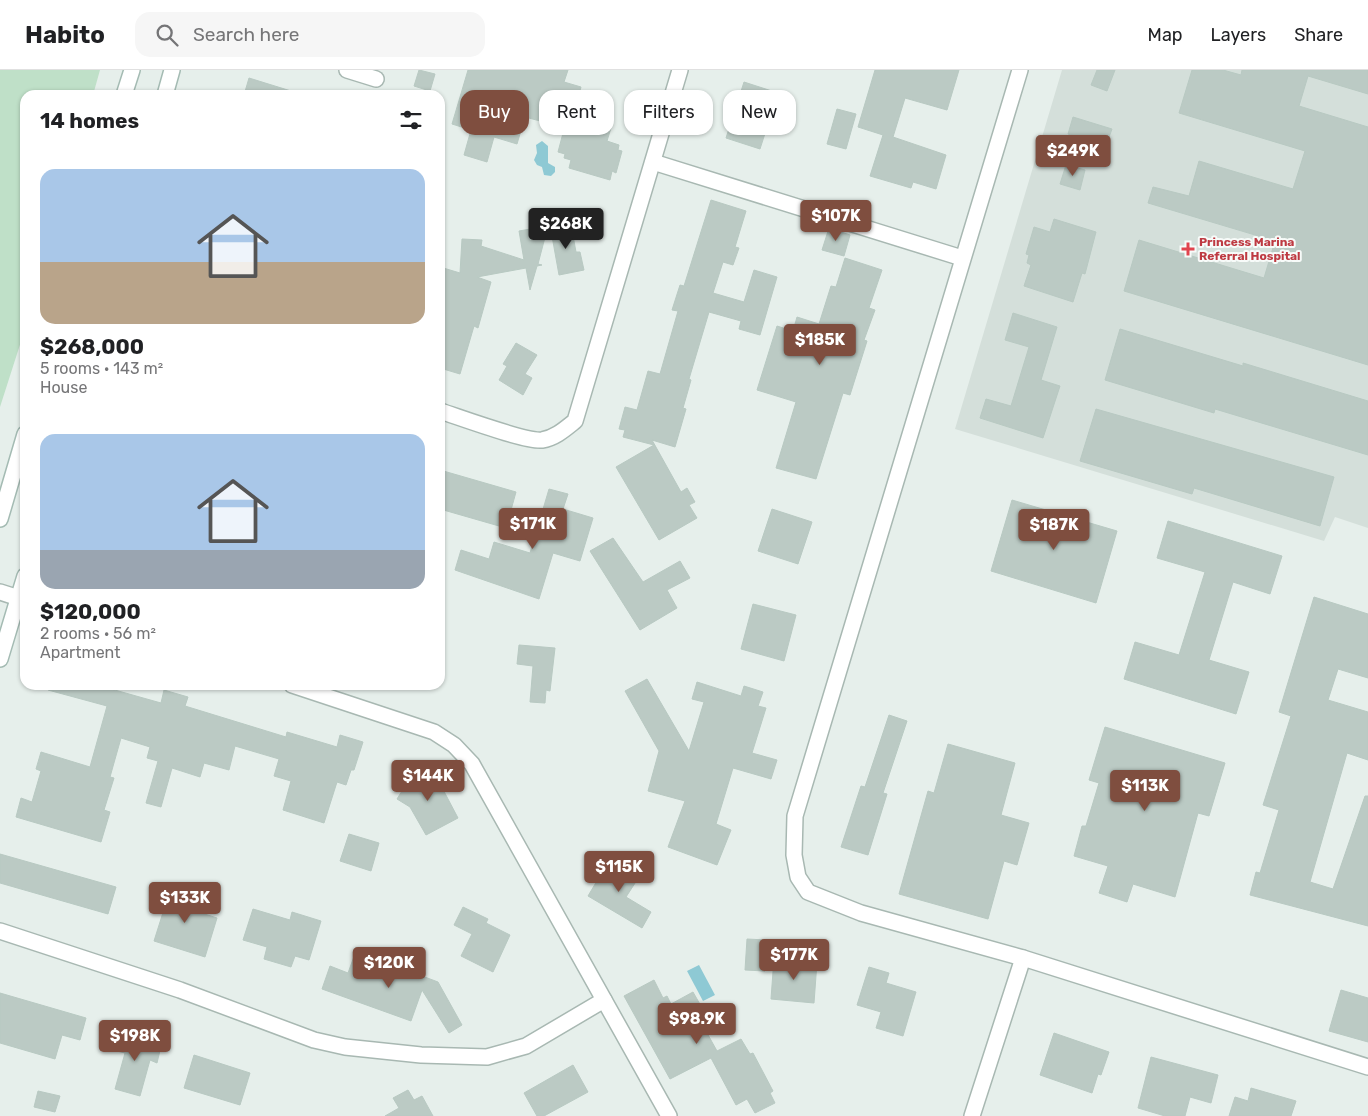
<!DOCTYPE html>
<meta charset="utf-8">
<style>
:root{--surface:#fff;--page:#f6f6f6;--text:#202124;--muted:#757577;--line:#e0e0e0;--accent:#7f4e3f}
body{margin:0;font-family:Rubik,sans-serif;background:var(--page);color:var(--text);height:100vh;display:flex;flex-direction:column;font-size:19px;white-space:nowrap}
*{box-sizing:border-box;margin:0}
p{font-size:16px;color:var(--muted)}
.icon{flex:none;width:28px;height:28px;fill:none;stroke:currentColor;stroke-width:2;stroke-linecap:round;stroke-linejoin:round}
.map{position:relative;flex:1;overflow:hidden}
.panel{position:absolute;left:20px;top:20px;width:425px;height:600px;display:flex;flex-direction:column;background:var(--surface);border-radius:15px;box-shadow:0 1px 4px #0004}
.panel>*{flex:none}
.hud{position:absolute;left:460px;top:20px;width:475px;height:45px;display:flex;gap:10px}
.price{position:absolute;translate:-50% -42px;padding:0 11px;border-radius:5px;background:var(--accent);color:#fff;font-size:16px;line-height:32px;filter:drop-shadow(0 1px 2px #0008)}
.price::after{content:'';position:absolute;left:50%;top:30px;width:15px;height:11px;margin-left:-8px;background:inherit;clip-path:polygon(0 0,100% 0,50% 100%)}
.price.active{background:#222;color:#fff}
ul{padding:0;list-style:none}
li{display:grid;align-content:center;gap:10px;height:265px;padding:0 20px}
li span{display:grid;place-items:center;height:155px;border-radius:15px;color:#555}
li>.icon{margin-inline-start:auto}
span .icon{width:90px;height:90px;fill:#fffc;stroke-width:1}
li b{font-size:21px}
h2{display:flex;justify-content:space-between;align-items:center;height:60px;padding:0 20px;font-size:21px}
.chip{padding:0 18px;border-radius:15px;background:var(--surface);box-shadow:0 1px 4px #0004;font-size:18px;line-height:45px}
.chip.active{background:var(--accent);color:#fff}
header{display:flex;align-items:center;gap:30px;box-sizing:border-box;height:70px;padding:0 25px;background:var(--surface);border-bottom:1px solid var(--line)}
header strong{font-size:24px}
nav{display:flex;gap:28px;margin-inline-start:auto;font-size:18px}
.search{width:350px;height:45px;background:var(--page);display:flex;align-items:center;gap:12px;box-sizing:border-box;padding:0 18px;border-radius:15px;color:var(--muted);font-size:19px}
.map>svg:first-child{display:block}
.built{fill:#d4dfda}
.green{fill:#bfe0c8}
.water{fill:#8ec9d4}
.building{fill:#bbcac4;stroke:#b8c9c2}
.lines{fill:none;stroke-linecap:round;stroke-linejoin:round}
.street-casing{stroke:#a8b8b2;stroke-width:18}
.secondary-casing{stroke:#a4bbb3;stroke-width:18}
.street{stroke:#fff;stroke-width:15}
.secondary{stroke:#fff;stroke-width:15}
.health-dot{fill:#e0444e;stroke:#f7fbf9;stroke-width:2}
.labels{text-anchor:middle;dominant-baseline:central;stroke-width:4;stroke-linejoin:round;paint-order:stroke}
.health-label{font-size:12px;font-weight:bold;fill:#be3a42;stroke:#f7fbf9;text-anchor:start}
</style>
<header>
<strong>Habito</strong>
<div class="search"><svg class="icon" aria-label="search" viewBox="0 0 24 24"><circle cx="10" cy="10" r="6"/><path d="M15 15l6 6"/></svg>Search here</div>
<nav><a>Map</a><a>Layers</a><a>Share</a></nav>
</header>
<div class="map">
<svg width="1368" height="1046" viewBox="0 0 1368 1046">
<rect width="100%" height="100%" fill="#e6efeb"/>
<polygon class="built" points="1062,0 1368,0 1368,458 1335,447 1324,471 955,359"/>
<polygon class="green" points="0,0 100,0 93,25 25,25 25,259 0,337"/>
<g class="water">
<polygon points="542,71 548,76 548,93 555,97 555,102 551,106 544,105 542,97 537,95 534,90 537,83 536,75"/>
<polygon points="699,895 715,925 703,931 687,901"/>
</g>
<g class="building">
<polygon points="419,0 435,4 430,21 414,16"/>
<polygon points="468,0 568,0 564,12 581,17 573,47 611,58 607,71 619,75 618,80 622,81 616,103 612,101 610,110 569,98 571,90 564,88 565,84 558,82 563,63 558,61 559,56 525,47 517,74 494,67 487,92 464,85 471,60 452,54"/>
<polygon points="875,0 959,0 947,40 905,28 893,67 946,85 936,119 913,112 911,118 870,106 883,65 858,57"/>
<polygon points="1097,0 1115,0 1107,21 1091,15"/>
<polygon points="1192,0 1223,0 1241,5 1242,0 1368,0 1368,24 1308,6 1299,36 1368,57 1368,295 1124,221 1139,170 1264,208 1275,171 1148,133 1153,117 1189,126 1199,91 1293,119 1305,81 1179,43"/>
<polygon points="249,8 291,21 290,25 244,25"/>
<polygon points="744,12 778,23 760,79 726,68"/>
<polygon points="837,39 856,44 846,79 827,74"/>
<polygon points="1073,47 1112,59 1106,75 1068,64"/>
<polygon points="1066,95 1085,100 1080,120 1060,114"/>
<polygon points="711,130 746,141 735,177 739,178 733,195 723,192 713,223 744,232 754,200 777,207 760,265 739,259 741,251 709,242 689,309 691,310 683,338 686,339 675,377 652,370 681,422 687,418 695,432 689,435 697,448 659,470 616,397 654,375 623,367 625,360 619,359 625,337 637,340 648,301 660,304 678,241 672,240 680,215 684,216"/>
<polygon points="1054,149 1096,162 1085,204 1082,203 1073,232 1024,216 1031,195 1027,193 1029,185 1026,184 1034,157 1050,162"/>
<polygon points="567,152 568,160 572,160 576,182 580,182 584,200 559,205 550,155"/>
<polygon points="548,156 538,194 542,195 537,196 530,220 526,198 477,207 491,212 478,258 474,256 460,304 440,298 440,197 460,203 462,169 482,170 481,176 524,190 519,161"/>
<polygon points="829,158 850,165 844,186 822,180"/>
<polygon points="845,188 882,200 869,238 875,240 864,270 867,271 850,325 843,323 816,409 776,398 796,332 757,320 777,256 793,261 797,247 819,254 831,216 836,217"/>
<polygon points="1013,243 1057,257 1041,310 1060,316 1043,368 980,348 986,329 1011,336 1029,277 1005,270"/>
<polygon points="1120,259 1243,296 1243,293 1368,331 1368,385 1215,339 1214,343 1105,310"/>
<polygon points="516,273 537,285 525,304 532,308 523,325 499,310 507,296 503,294"/>
<polygon points="1096,339 1334,407 1320,456 1194,418 1192,424 1080,391"/>
<polygon points="440,400 516,422 506,458 440,439"/>
<polygon points="549,419 568,424 563,439 593,448 580,491 553,483 539,529 455,500 461,480 489,489 494,472 530,483"/>
<polygon points="1012,430 1117,461 1096,533 991,501"/>
<polygon points="772,439 812,452 798,494 758,481"/>
<polygon points="1168,451 1282,486 1270,524 1233,512 1209,590 1249,602 1236,644 1124,609 1135,572 1179,585 1205,502 1157,488"/>
<polygon points="613,468 643,512 680,491 690,508 667,520 677,538 640,560 590,481"/>
<polygon points="1314,527 1368,544 1368,608 1338,599 1328,630 1368,642 1368,690 1347,683 1310,812 1333,819 1365,726 1368,726 1368,856 1250,825 1256,802 1260,803 1279,740 1263,735 1291,646 1279,642"/>
<polygon points="753,534 796,545 784,591 741,579"/>
<polygon points="519,575 555,578 550,621 546,620 545,633 530,632 533,596 517,594"/>
<polygon points="647,609 689,681 704,632 692,629 697,612 741,626 744,616 763,622 758,636 766,638 752,683 777,690 771,709 733,698 716,754 731,760 717,795 668,777 685,731 648,721 659,681 625,621"/>
<polygon points="48,615 97,615 161,633 164,620 188,627 185,636 286,667 287,662 337,677 340,665 363,672 354,700 351,700 346,715 337,712 324,753 283,740 291,711 274,706 279,689 235,676 229,700 204,693 200,707 172,698 161,737 146,733 158,691 147,688 150,677 121,668 110,707 114,708 104,740 110,742 101,772 16,747 21,728 32,732 41,701 36,699 41,682 90,697 107,636 48,620"/>
<polygon points="889,645 907,651 883,723 887,724 868,785 841,777 861,716 865,717"/>
<polygon points="1105,657 1225,693 1209,746 1198,743 1175,827 1133,814 1127,832 1099,823 1108,796 1074,786 1082,756 1086,756 1099,713 1089,710"/>
<polygon points="948,674 1015,693 1001,745 1029,753 1017,795 1004,791 988,849 899,824 928,721 934,723"/>
<polygon points="417,697 438,710 458,748 426,765 410,737 397,729"/>
<polygon points="349,764 379,773 371,801 340,791"/>
<polygon points="0,784 116,817 108,844 0,813"/>
<polygon points="610,789 615,795 618,790 635,800 631,806 637,810 626,827 651,842 642,858 588,826"/>
<polygon points="177,815 199,822 195,841 217,848 205,887 154,871 166,833 169,833"/>
<polygon points="463,837 488,849 486,853 510,865 493,902 461,886 472,864 454,855"/>
<polygon points="253,839 290,850 292,842 321,851 309,890 295,886 291,897 264,889 267,877 243,870"/>
<polygon points="747,869 766,870 765,901 745,900"/>
<polygon points="356,881 438,912 462,955 449,963 422,920 411,951 322,919 330,896 348,903"/>
<polygon points="774,888 817,892 814,933 771,929"/>
<polygon points="869,897 889,903 886,913 916,922 903,966 876,958 881,942 857,935"/>
<polygon points="654,910 663,928 667,926 671,934 693,922 709,950 702,954 717,981 741,969 750,984 753,983 773,1021 770,1023 775,1033 755,1043 747,1029 736,1035 711,988 670,1009 624,926"/>
<polygon points="1341,920 1368,928 1368,972 1329,961"/>
<polygon points="0,923 86,948 80,970 62,965 55,989 0,973"/>
<polygon points="1054,963 1109,982 1101,1005 1098,1004 1092,1023 1040,1005"/>
<polygon points="117,964 162,972 157,993 150,990 140,1026 115,1019 125,983 113,980"/>
<polygon points="194,985 250,1003 240,1035 184,1018"/>
<polygon points="1151,987 1218,1005 1211,1033 1190,1027 1185,1046 1165,1046 1138,1038"/>
<polygon points="573,995 588,1022 544,1046 537,1046 524,1023"/>
<polygon points="1251,1018 1296,1031 1291,1046 1229,1046 1235,1027 1248,1031"/>
<polygon points="408,1020 414,1030 422,1026 433,1046 385,1046 399,1038 393,1028"/>
<polygon points="38,1021 60,1026 55,1042 34,1037"/>
</g>
<g class="lines">
<g class="street-casing">
<g id="street">
<polyline points="347,0 376,9"/>
<polyline points="1020,0 795,746 794,785 798,807 808,822 861,843 1023,888 1368,997"/>
<polyline points="653,92 962,188"/>
<path d="M440,341C459,347 526,372 542,370C555,368 565,359 575,351L680,0"/>
<polyline points="0,522 25,530"/>
<polyline points="292,615 434,662 454,675 472,694 669,1046"/>
<polyline points="0,861 180,920 314,970 345,977 421,985 487,987 526,976 604,930"/>
<polyline points="972,1046 1023,888"/>
</g>
</g>
<g class="secondary-casing">
<g id="secondary">
<polyline points="124,25 132,0"/>
<polyline points="165,25 172,0"/>
<polyline points="0,449 25,364"/>
<polyline points="0,589 25,506"/>
</g>
</g>
<use href="#street" class="street"/>
<use href="#secondary" class="secondary"/>
</g>
<path class="health-dot" d="M1185.5 171.5h5v5h5v5h-5v5h-5v-5h-5v-5h5z"/>
<g class="labels">
<g class="health-label">
<text x="1199" y="172">Princess Marina<tspan x="1199" dy="14">Referral Hospital</tspan></text>
</g>
</g>
</svg>
<b class="price" style="left:1073px;top:107px">$249K</b>
<b class="price" style="left:836px;top:172px">$107K</b>
<b class="price active" style="left:566px;top:180px">$268K</b>
<b class="price" style="left:820px;top:296px">$185K</b>
<b class="price" style="left:533px;top:480px">$171K</b>
<b class="price" style="left:1054px;top:481px">$187K</b>
<b class="price" style="left:428px;top:732px">$144K</b>
<b class="price" style="left:1145px;top:742px">$113K</b>
<b class="price" style="left:619px;top:823px">$115K</b>
<b class="price" style="left:185px;top:854px">$133K</b>
<b class="price" style="left:794px;top:911px">$177K</b>
<b class="price" style="left:389px;top:919px">$120K</b>
<b class="price" style="left:697px;top:975px">$98.9K</b>
<b class="price" style="left:135px;top:992px">$198K</b>
<div class="hud">
<a class="chip active">Buy</a>
<a class="chip">Rent</a>
<a class="chip">Filters</a>
<a class="chip">New</a>
</div>
<section class="panel">
<h2>14 homes<svg class="icon" aria-label="filters" viewBox="0 0 24 24"><path d="M4 7h16M4 17h16"/><circle cx="9" cy="7" r="2"/><circle cx="15" cy="17" r="2"/></svg></h2>
<ul>
<li><span style="background:linear-gradient(#a9c7e8 60%,#b9a48a 0)"><svg class="icon" aria-label="home" viewBox="0 0 24 24"><path d="M3 11l9-7 9 7M6 9v11h12V9"/></svg></span><div><b>$268,000</b><p>5 rooms · 143 m²</p><p>House</p></div></li>
<li><span style="background:linear-gradient(#a9c7e8 75%,#9aa5b1 0)"><svg class="icon" aria-label="home" viewBox="0 0 24 24"><path d="M3 11l9-7 9 7M6 9v11h12V9"/></svg></span><div><b>$120,000</b><p>2 rooms · 56 m²</p><p>Apartment</p></div></li>
</ul>
</section>
</div>
